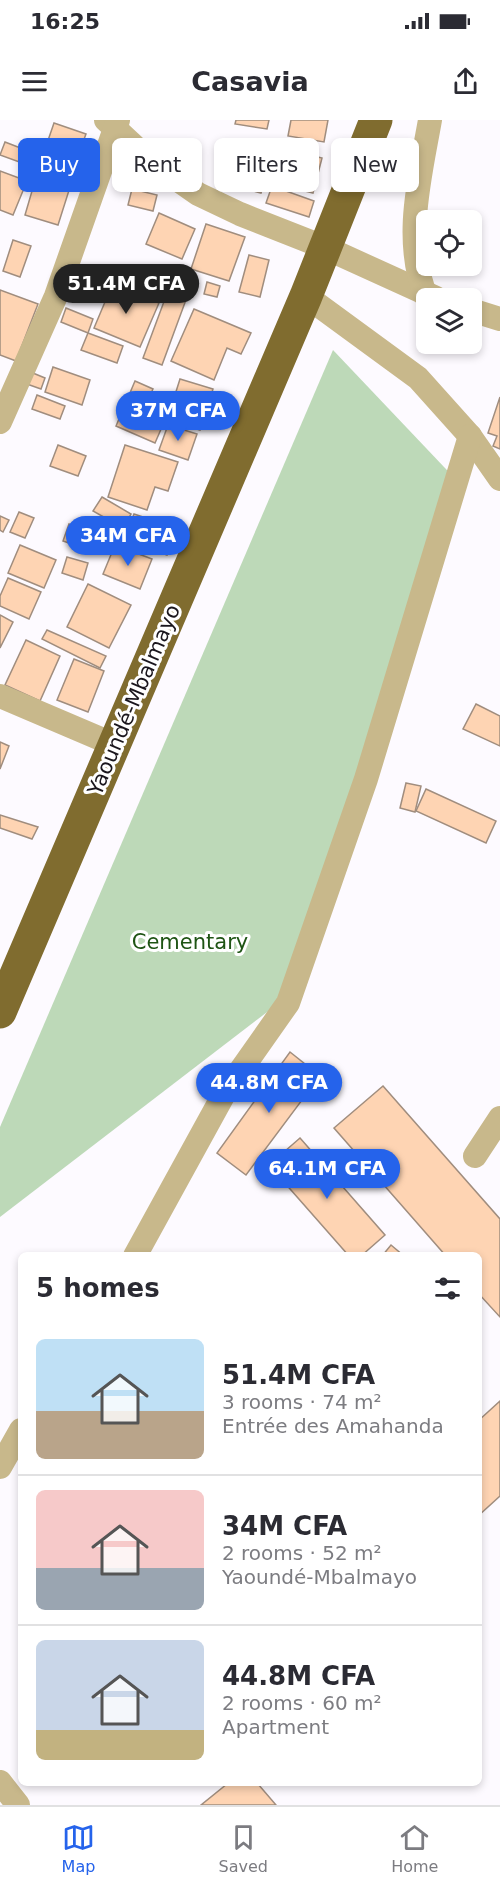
<!DOCTYPE html>
<meta charset="utf-8">
<style>
:root{--surface:#fff;--page:#f7f7f7;--text:#2b2b33;--muted:#7c7c81;--line:#e1e1e2;--accent:#2563eb}
body{margin:0;font-family:"DejaVu Sans",sans-serif;background:var(--page);color:var(--text);height:100vh;display:flex;flex-direction:column;font-size:22px;white-space:nowrap}
*{box-sizing:border-box;margin:0}
p{font-size:20px;color:var(--muted)}
.icon{flex:none;width:33px;height:33px;fill:none;stroke:currentColor;stroke-width:2;stroke-linecap:round;stroke-linejoin:round}
.map{position:relative;flex:1;overflow:hidden}
.drawer{position:absolute;left:18px;top:1132px;width:464px;height:534px;display:flex;flex-direction:column;background:var(--surface);border-radius:9px;box-shadow:0 3px 9px #0003}
.drawer>*{flex:none}
.guide{position:absolute;left:18px;top:18px;width:465px;height:54px;display:flex;gap:12px}
.tools{position:absolute;left:416px;top:90px;display:grid;gap:12px}
.tools a{display:grid;place-items:center;width:66px;height:66px;border-radius:9px;background:var(--surface);box-shadow:0 3px 9px #0003;font-size:30px}
.price{position:absolute;translate:-50% -51px;padding:0 14px;border-radius:21px;background:var(--accent);color:#fff;font-size:20px;line-height:39px;filter:drop-shadow(0 2px 3px #0008)}
.price::after{content:'';position:absolute;left:50%;top:36px;width:18px;height:14px;margin-left:-9px;background:inherit;clip-path:polygon(0 0,100% 0,50% 100%)}
.price.active{background:#222;color:#fff}
ul{padding:0;list-style:none}
li{display:flex;align-items:center;gap:18px;height:150px;padding:0 18px}
li+li{border-top:2px solid var(--line)}
li span{display:grid;place-items:center;flex:none;width:168px;height:120px;border-radius:9px;color:#555}
li>.icon{margin-inline-start:auto}
span .icon{width:72px;height:72px;fill:#fffc;stroke-width:1}
li b{font-size:26px}
h2{display:flex;justify-content:space-between;align-items:center;height:72px;padding:0 18px;font-size:26px}
.chip{padding:0 21px;border-radius:9px;background:var(--surface);box-shadow:0 3px 9px #0003;font-size:21px;line-height:54px}
.chip.active{background:var(--accent);color:#fff}
.status{display:flex;justify-content:space-between;align-items:center;height:42px;padding:0 30px;background:var(--surface);direction:ltr}
.status svg{height:16px;fill:currentColor}
header{display:flex;justify-content:space-between;align-items:center;height:78px;padding:0 18px;background:var(--surface);font-size:27px;font-weight:800}
.menu{display:flex;justify-content:space-around;align-items:center;height:84px;border-top:2px solid var(--line);background:var(--surface);font-size:16px;color:var(--muted)}
.menu a{display:grid;justify-items:center;gap:3px}
.menu .active{color:var(--accent)}
.map>svg:first-child{display:block}
.green{fill:#bdd9b8}
.building{fill:#fed4b3;stroke:#a08d7e;stroke-width:1.5}
.lines{fill:none;stroke-linecap:round;stroke-linejoin:round}
.minor{stroke:#c8b88b;stroke-width:24}
.highway{stroke:#806c2f;stroke-width:33}
.labels{text-anchor:middle;dominant-baseline:central;stroke-width:6;stroke-linejoin:round;paint-order:stroke}
.street-label{font-size:21px;fill:#1a161d;stroke:#fff}
.park-label{font-size:21px;fill:#1e5414;stroke:#fff}
</style>
<div class="status"><b>16:25</b><svg viewBox="0 0 49 12"><path d="M0 12V9h3v3zM5 12V6h3v6zM10 12V3h3v9zM15 12V0h3v12zM26 1h20v11H26zM47 4h2v5h-2z"/></svg></div>
<header><svg class="icon" aria-label="menu" viewBox="0 0 24 24"><path d="M4 6h16M4 12h16M4 18h16"/></svg>Casavia<svg class="icon" aria-label="share" viewBox="0 0 24 24"><path d="M12 15V3M7 8l5-5 5 5M5 13v7h14v-7"/></svg></header>
<div class="map">
<svg width="500" height="1685" viewBox="0 0 500 1685">
<rect width="100%" height="100%" fill="#fdfaff"/>
<polygon class="green" points="333,230 463,367 275,886 0,1097 0,1007"/>
<g class="building">
<polygon points="236,0 269,0 267,9 235,4"/>
<polygon points="291,0 328,0 324,22 288,16"/>
<polygon points="54,3 86,14 75,43 44,32"/>
<polygon points="5,22 41,36 36,48 0,35"/>
<polygon points="283,28 322,38 313,73 274,63"/>
<polygon points="0,51 27,61 13,95 0,90"/>
<polygon points="37,54 71,64 58,105 25,95"/>
<polygon points="238,54 265,61 261,73 235,66"/>
<polygon points="272,66 314,81 309,97 266,83"/>
<polygon points="132,69 157,75 153,91 128,85"/>
<polygon points="159,93 195,109 182,139 146,124"/>
<polygon points="206,104 245,117 229,161 191,149"/>
<polygon points="13,120 31,126 20,157 3,151"/>
<polygon points="249,135 269,140 260,177 239,172"/>
<polygon points="175,152 194,158 162,245 143,238"/>
<polygon points="207,162 220,166 217,177 204,174"/>
<polygon points="113,163 159,183 140,227 94,208"/>
<polygon points="0,170 38,184 16,241 0,235"/>
<polygon points="66,188 93,199 88,213 61,202"/>
<polygon points="194,189 251,213 241,234 227,228 214,260 171,241"/>
<polygon points="88,213 123,226 117,243 81,230"/>
<polygon points="53,247 90,260 82,285 45,272"/>
<polygon points="28,251 45,258 41,269 24,263"/>
<polygon points="180,259 213,269 200,310 167,300"/>
<polygon points="135,261 153,269 143,291 165,300 155,323 116,306"/>
<polygon points="37,275 65,286 60,299 32,289"/>
<polygon points="500,277 500,329 493,326 497,316 488,313"/>
<polygon points="168,305 197,314 188,340 159,330"/>
<polygon points="58,325 86,336 78,356 50,346"/>
<polygon points="125,325 178,342 168,371 155,367 147,390 108,377"/>
<polygon points="102,377 131,394 123,408 93,391"/>
<polygon points="19,392 34,398 25,418 10,412"/>
<polygon points="134,394 176,408 167,435 125,420"/>
<polygon points="0,396 9,400 3,412 0,410"/>
<polygon points="69,404 105,416 99,433 63,421"/>
<polygon points="20,425 56,440 44,468 8,453"/>
<polygon points="115,425 152,439 140,469 103,454"/>
<polygon points="67,437 88,443 83,460 62,453"/>
<polygon points="8,458 41,472 29,499 0,486 0,476"/>
<polygon points="88,464 131,485 109,528 67,507"/>
<polygon points="0,495 13,502 0,528"/>
<polygon points="47,510 106,536 100,548 42,519"/>
<polygon points="26,520 60,536 40,581 5,565"/>
<polygon points="74,539 104,551 88,592 57,580"/>
<polygon points="476,584 500,596 500,626 463,609"/>
<polygon points="0,622 9,626 0,649"/>
<polygon points="406,663 421,666 415,692 400,688"/>
<polygon points="426,669 496,701 486,723 416,691"/>
<polygon points="0,695 38,707 32,719 0,708"/>
<polygon points="290,932 320,956 246,1055 217,1033"/>
<polygon points="383,966 500,1099 500,1197 478,1173 478,1136 446,1136 334,1008"/>
<polygon points="300,1018 385,1115 361,1136 349,1136 269,1045"/>
<polygon points="391,1125 404,1136 382,1136"/>
<polygon points="500,1281 500,1376 478,1396 478,1301"/>
<polygon points="227,1664 258,1664 276,1685 201,1685"/>
</g>
<g class="lines">
<g class="minor">
<polyline points="106,0 148,39 198,74 240,94 326,128 436,178"/>
<polyline points="306,176 418,258 470,316 500,359"/>
<path d="M426,176C403,121 420,57 430,0"/>
<polyline points="471,190 500,199"/>
<polyline points="0,302 56,176 118,0"/>
<polyline points="0,576 115,625"/>
<polyline points="475,1036 500,998"/>
<polyline points="135,1136 224,974 288,883 366,659 470,316"/>
<polyline points="0,1347 21,1310"/>
<polyline points="0,1662 18,1685"/>
</g>
<polyline class="highway" points="0,892 306,176 376,0"/>
</g>
<g class="labels">
<g class="street-label">
<text transform="translate(134 580) rotate(-67)">Yaoundé-Mbalmayo</text>
</g>
<g class="park-label">
<text x="190" y="822">Cementary</text>
</g>
</g>
</svg>
<div class="tools">
<a><svg class="icon" aria-label="locate" viewBox="0 0 24 24"><circle cx="12" cy="12" r="6"/><path d="M12 2v4M12 18v4M2 12h4M18 12h4"/></svg></a>
<a><svg class="icon" aria-label="layers" viewBox="0 0 24 24"><path d="M12 4l9 5-9 5-9-5zM3 14l9 5 9-5"/></svg></a>
</div>
<b class="price active" style="left:126px;top:195px">51.4M CFA</b>
<b class="price" style="left:178px;top:322px">37M CFA</b>
<b class="price" style="left:128px;top:447px">34M CFA</b>
<b class="price" style="left:269px;top:994px">44.8M CFA</b>
<b class="price" style="left:327px;top:1080px">64.1M CFA</b>
<div class="guide">
<a class="chip active">Buy</a>
<a class="chip">Rent</a>
<a class="chip">Filters</a>
<a class="chip">New</a>
</div>
<section class="drawer">
<h2>5 homes<svg class="icon" aria-label="filters" viewBox="0 0 24 24"><path d="M4 7h16M4 17h16"/><circle cx="9" cy="7" r="2"/><circle cx="15" cy="17" r="2"/></svg></h2>
<ul>
<li><span style="background:linear-gradient(#bfe0f5 60%,#b9a48a 0)"><svg class="icon" aria-label="home" viewBox="0 0 24 24"><path d="M3 11l9-7 9 7M6 9v11h12V9"/></svg></span><div><b>51.4M CFA</b><p>3 rooms · 74 m²</p><p>Entrée des Amahanda</p></div></li>
<li><span style="background:linear-gradient(#f6c9c9 65%,#9aa5b1 0)"><svg class="icon" aria-label="home" viewBox="0 0 24 24"><path d="M3 11l9-7 9 7M6 9v11h12V9"/></svg></span><div><b>34M CFA</b><p>2 rooms · 52 m²</p><p>Yaoundé-Mbalmayo</p></div></li>
<li><span style="background:linear-gradient(#c9d6e8 75%,#c2b280 0)"><svg class="icon" aria-label="home" viewBox="0 0 24 24"><path d="M3 11l9-7 9 7M6 9v11h12V9"/></svg></span><div><b>44.8M CFA</b><p>2 rooms · 60 m²</p><p>Apartment</p></div></li>
</ul>
</section>
</div>
<nav class="menu">
<a class="active"><svg class="icon" aria-label="map" viewBox="0 0 24 24"><path d="M3 6l6-2 6 2 6-2v14l-6 2-6-2-6 2zM9 4v14M15 6v14"/></svg>Map</a>
<a><svg class="icon" aria-label="saved" viewBox="0 0 24 24"><path d="M7 4h10v16l-5-4-5 4z"/></svg>Saved</a>
<a><svg class="icon" aria-label="home" viewBox="0 0 24 24"><path d="M3 11l9-7 9 7M6 9v11h12V9"/></svg>Home</a>
</nav>
